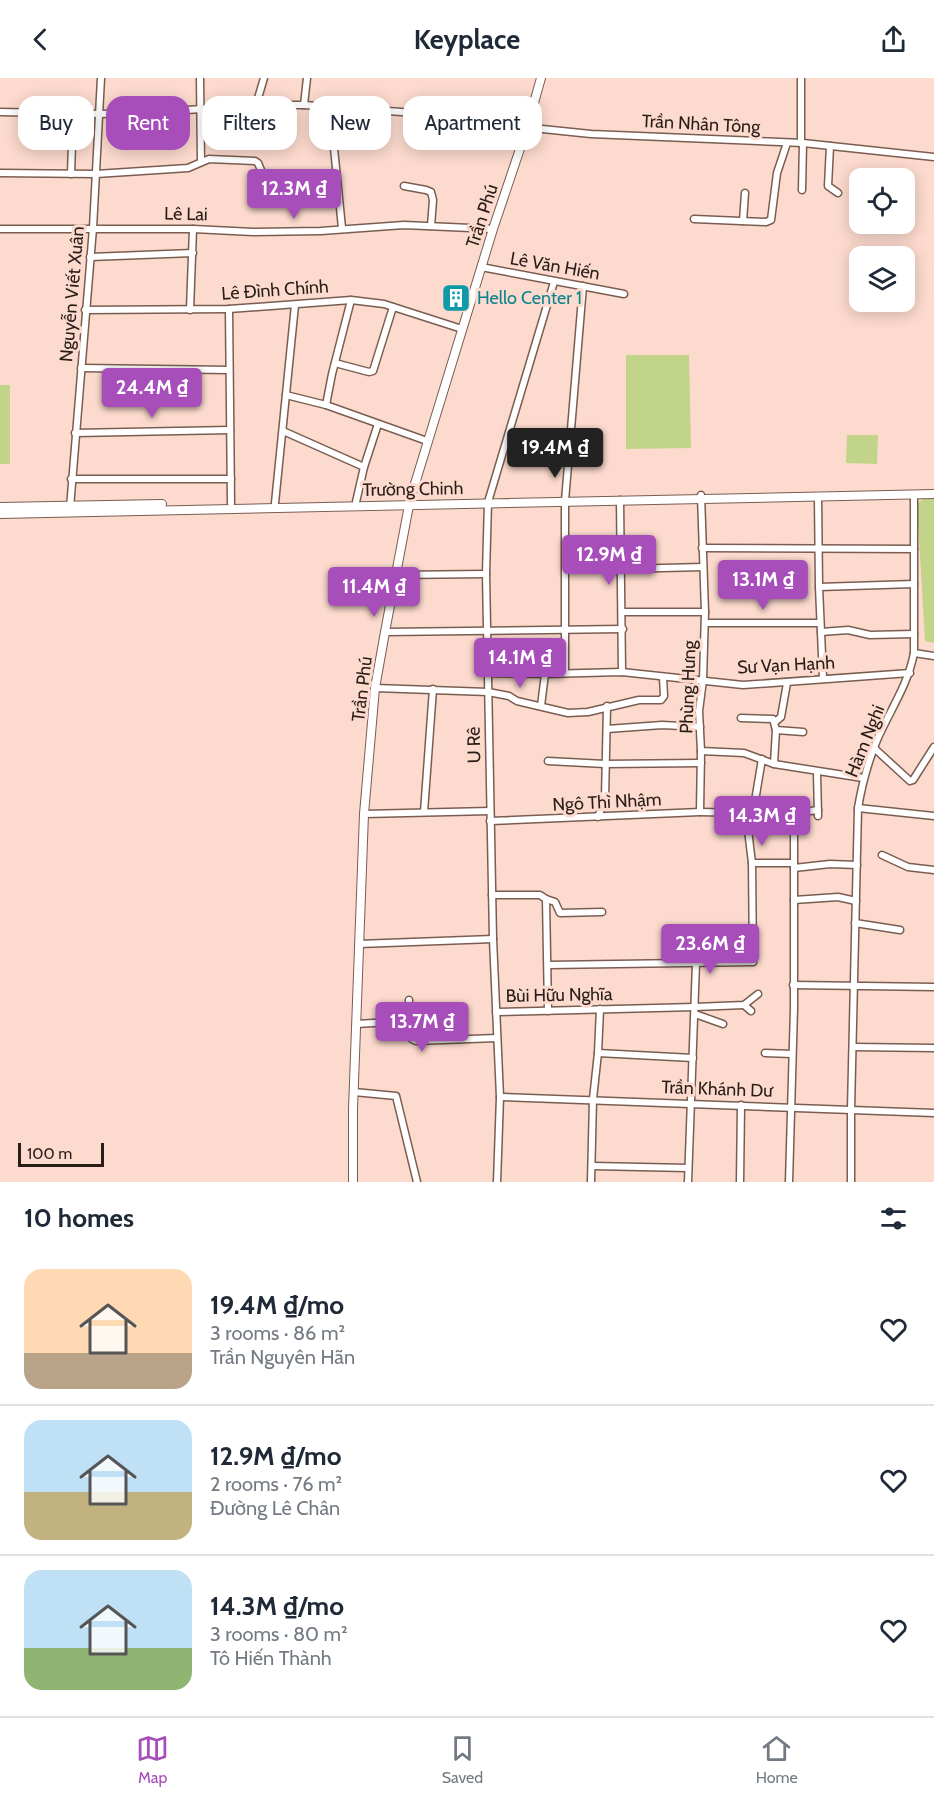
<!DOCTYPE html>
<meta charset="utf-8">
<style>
:root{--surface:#fff;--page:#f6f6f7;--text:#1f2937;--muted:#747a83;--line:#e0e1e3;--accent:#a74eba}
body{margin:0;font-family:Cabin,sans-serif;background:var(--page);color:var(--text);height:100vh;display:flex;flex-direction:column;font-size:22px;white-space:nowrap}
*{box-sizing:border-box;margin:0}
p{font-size:20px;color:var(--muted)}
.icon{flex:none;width:33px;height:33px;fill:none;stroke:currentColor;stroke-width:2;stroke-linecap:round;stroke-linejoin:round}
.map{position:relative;height:1104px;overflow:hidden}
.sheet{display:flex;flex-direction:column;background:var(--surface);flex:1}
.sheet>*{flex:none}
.hud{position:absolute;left:18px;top:18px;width:600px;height:54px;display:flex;gap:12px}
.tools{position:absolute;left:849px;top:90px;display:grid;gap:12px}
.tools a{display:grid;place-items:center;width:66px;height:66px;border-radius:12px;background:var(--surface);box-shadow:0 3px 15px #0003;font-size:30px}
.scale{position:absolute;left:18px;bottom:15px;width:86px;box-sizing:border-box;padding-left:6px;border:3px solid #291d18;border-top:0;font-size:16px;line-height:21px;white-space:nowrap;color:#291d18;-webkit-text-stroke:4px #fcdacd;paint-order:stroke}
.price{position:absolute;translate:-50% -51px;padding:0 14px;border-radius:6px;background:var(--accent);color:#fff;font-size:20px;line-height:39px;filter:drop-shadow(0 2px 3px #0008)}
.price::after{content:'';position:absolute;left:50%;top:36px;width:18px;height:14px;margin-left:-9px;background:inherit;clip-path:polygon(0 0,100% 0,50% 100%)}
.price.on{background:#222;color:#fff}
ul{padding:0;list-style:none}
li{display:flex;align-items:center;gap:18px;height:150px;padding:0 24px}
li+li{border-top:2px solid var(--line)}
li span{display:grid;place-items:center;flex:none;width:168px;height:120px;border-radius:18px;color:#555}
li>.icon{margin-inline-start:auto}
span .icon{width:72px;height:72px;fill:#fffc;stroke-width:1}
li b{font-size:26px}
h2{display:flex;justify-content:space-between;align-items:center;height:72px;padding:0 24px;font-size:26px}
.chip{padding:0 21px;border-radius:18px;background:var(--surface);box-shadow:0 3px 15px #0003;font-size:21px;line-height:54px}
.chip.on{background:var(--accent);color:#fff}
header{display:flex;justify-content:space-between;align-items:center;height:78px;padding:0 24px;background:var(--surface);font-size:27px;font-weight:700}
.dock{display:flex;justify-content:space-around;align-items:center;height:84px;border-top:2px solid var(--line);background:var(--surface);font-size:16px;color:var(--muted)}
.dock a{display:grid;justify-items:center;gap:3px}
.dock .on{color:var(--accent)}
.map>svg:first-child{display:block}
.green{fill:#c2d489}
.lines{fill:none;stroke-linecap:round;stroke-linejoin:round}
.minor-casing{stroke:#7a5d51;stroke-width:9}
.tertiary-casing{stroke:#7a5d51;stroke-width:10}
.minor{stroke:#fff;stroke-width:6}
.tertiary{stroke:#fff;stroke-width:8}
.labels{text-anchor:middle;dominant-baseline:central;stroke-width:6;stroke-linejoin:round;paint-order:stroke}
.street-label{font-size:18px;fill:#291d18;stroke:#fcdacd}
.culture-label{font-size:18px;fill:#0d838f;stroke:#fcdacd;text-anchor:start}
</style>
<header><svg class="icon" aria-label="back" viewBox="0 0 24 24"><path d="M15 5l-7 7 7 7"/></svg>Keyplace<svg class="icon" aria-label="share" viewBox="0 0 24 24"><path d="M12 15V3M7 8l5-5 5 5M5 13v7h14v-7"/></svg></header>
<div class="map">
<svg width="934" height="1104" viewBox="0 0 934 1104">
<rect width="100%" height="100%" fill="#fcdacd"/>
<g class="green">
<polygon points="626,277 689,277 691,370 626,371"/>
<rect x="0" y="307" width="10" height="79"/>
<polygon points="847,357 878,357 877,386 846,385"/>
<polygon points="923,421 934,421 934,565 925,563 917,426"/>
</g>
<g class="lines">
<g class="minor-casing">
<g id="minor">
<polyline points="200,0 201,83"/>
<polyline points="256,27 264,0"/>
<polyline points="304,27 307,0"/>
<polyline points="330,30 342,150"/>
<polyline points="0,34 100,36 160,34 256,27 304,27 443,37 450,40 474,44 591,56 803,65 934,79"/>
<path d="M443,37C465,27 506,36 531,38"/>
<polyline points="801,65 801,0"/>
<polyline points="830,68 828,108 838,115"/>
<polyline points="0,95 96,96 188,90 209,81 255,83 258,85 263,97 298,98"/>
<polyline points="71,96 73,35"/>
<polyline points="404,108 426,112 431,114 433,122 431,148"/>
<polyline points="802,112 803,65"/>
<polyline points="694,141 766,144 771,142 777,95 787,65"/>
<polyline points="743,143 745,115"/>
<polyline points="0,151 193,151 253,154 321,153 404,147 493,151"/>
<polyline points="90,179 193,175"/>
<polyline points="481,189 624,216"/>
<polyline points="229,231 231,425"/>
<polyline points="85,232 229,231 351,222 384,226 462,251"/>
<polyline points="190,232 193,151"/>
<polyline points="335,285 369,294 373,293 393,229"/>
<polyline points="81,290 229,292"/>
<polyline points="286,317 326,327 427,363"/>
<polyline points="326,327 332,296 351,222"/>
<polyline points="283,353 364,389"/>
<polyline points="75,355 230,352"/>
<polyline points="71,401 231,401"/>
<polyline points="701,417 705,534 703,602 699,633 701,673 744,675 774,686 863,700"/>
<polyline points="818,419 819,509 823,600"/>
<polyline points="620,422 622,594"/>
<polyline points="356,424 364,389 378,346"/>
<polyline points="275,425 295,227"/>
<polyline points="70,430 93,150 101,0"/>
<polyline points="702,470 914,471"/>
<polyline points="621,491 703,489"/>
<polyline points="396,497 486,496"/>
<polyline points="819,509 914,506"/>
<polyline points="622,534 705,534"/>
<polyline points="705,545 820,545"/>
<polyline points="385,554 623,551"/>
<polyline points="821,554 848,552 870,557 914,556"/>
<polyline points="914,575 934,578"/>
<polyline points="488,595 545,596"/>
<polyline points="565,595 565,423 583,208"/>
<polyline points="375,610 488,614 509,618 517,623 568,635 588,634 639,622 661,622 664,618 663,599"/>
<polyline points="541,628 545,596 622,594 743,607 910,595"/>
<polyline points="741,640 773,641 776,652 774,686"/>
<polyline points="775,644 781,639 787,605"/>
<polyline points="607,651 662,647 700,649"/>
<polyline points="776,652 803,654"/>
<polyline points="874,670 910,703 913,702 934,669"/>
<polyline points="548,683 605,686 701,685"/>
<polyline points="817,694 818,738"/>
<polyline points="858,730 934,738"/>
<polyline points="424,734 433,611"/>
<polyline points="700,734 746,735 752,733 754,729 762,681"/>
<polyline points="746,735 752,785 794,785"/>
<polyline points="364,736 490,733"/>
<polyline points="598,739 605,721 607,628"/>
<polyline points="490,743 700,734 701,673"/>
<polyline points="882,777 908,789 934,792"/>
<polyline points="794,790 830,786 857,787"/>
<polyline points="492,817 540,817 546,821 548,933"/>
<polyline points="546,821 555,824 560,835 602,834"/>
<polyline points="794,822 838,819 856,823"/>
<polyline points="855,845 900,852"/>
<polyline points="359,866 493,861"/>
<polyline points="548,887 753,884 752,785"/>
<polyline points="793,907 934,909"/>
<polyline points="744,927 751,933"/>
<polyline points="496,934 695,929 744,927 758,916"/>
<polyline points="695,936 723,946"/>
<polyline points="408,943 409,922"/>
<polyline points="356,946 408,943 412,961 416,963 497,960"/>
<polyline points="853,969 934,970"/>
<polyline points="598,975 693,980"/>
<polyline points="765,975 792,976"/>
<polyline points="354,1014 396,1018 417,1104"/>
<polyline points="500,1019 934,1035"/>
<polyline points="592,1088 688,1090"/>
<polyline points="497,1104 500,1019 493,861 486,496 488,424 554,204"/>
<polyline points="591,1104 593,1021 598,975 600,931"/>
<polyline points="688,1104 696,885"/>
<polyline points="740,1104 741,1027"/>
<polyline points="789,1104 794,930 794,741 796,735 818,732"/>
<path d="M851,1104V1032L858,730C862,706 868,684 877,662C890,632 908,607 914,575V417"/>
</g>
</g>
<g class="tertiary-casing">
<g id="tertiary">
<polyline points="0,429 162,426"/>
<polyline points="0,436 934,416"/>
<polyline points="353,1104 353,1031 364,736 375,610 385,554 410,422 493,151 527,50 541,0"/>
</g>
</g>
<use href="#minor" class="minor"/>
<use href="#tertiary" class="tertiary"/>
</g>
<defs>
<g id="building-square" transform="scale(1.5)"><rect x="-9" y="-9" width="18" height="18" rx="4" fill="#0f9aa8" stroke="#fcdacd"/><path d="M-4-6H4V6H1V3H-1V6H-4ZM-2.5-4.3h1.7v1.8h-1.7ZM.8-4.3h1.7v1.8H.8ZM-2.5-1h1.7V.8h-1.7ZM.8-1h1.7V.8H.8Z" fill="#fff"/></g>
</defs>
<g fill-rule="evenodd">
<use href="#building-square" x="456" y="220"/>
</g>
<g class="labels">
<g class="street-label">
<text transform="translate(701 46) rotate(3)">Trần Nhân Tông</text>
<text transform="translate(186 136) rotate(1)">Lê Lai</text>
<text transform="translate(482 138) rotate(-72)">Trần Phú</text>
<text transform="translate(555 188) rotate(10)">Lê Văn Hiến</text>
<text transform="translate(275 212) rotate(-4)">Lê Đình Chính</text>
<text transform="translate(72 216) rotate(-85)">Nguyễn Viết Xuân</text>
<text transform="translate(413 411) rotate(-1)">Trường Chinh</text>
<text transform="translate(786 587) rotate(-3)">Sư Vạn Hạnh</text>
<text transform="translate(688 609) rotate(-88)">Phùng Hưng</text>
<text transform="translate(362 611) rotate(-83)">Trần Phú</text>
<text transform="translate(865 663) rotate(-68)">Hàm Nghi</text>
<text transform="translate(474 667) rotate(-91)">U Rê</text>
<text transform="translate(607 724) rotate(-3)">Ngô Thì Nhậm</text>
<text transform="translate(559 917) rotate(-1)">Bùi Hữu Nghĩa</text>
<text transform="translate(717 1011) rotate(2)">Trần Khánh Dư</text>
</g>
<g class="culture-label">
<text x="477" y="220">Hello Center 1</text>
</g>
</g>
</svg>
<div class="tools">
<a><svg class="icon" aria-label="locate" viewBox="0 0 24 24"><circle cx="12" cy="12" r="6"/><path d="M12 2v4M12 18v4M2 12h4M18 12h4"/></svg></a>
<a><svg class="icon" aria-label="layers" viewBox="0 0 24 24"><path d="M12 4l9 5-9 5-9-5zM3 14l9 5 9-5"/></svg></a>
</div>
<div class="scale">100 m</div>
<b class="price" style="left:294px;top:142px">12.3M ₫</b>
<b class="price" style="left:152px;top:341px">24.4M ₫</b>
<b class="price on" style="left:555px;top:401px">19.4M ₫</b>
<b class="price" style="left:609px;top:508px">12.9M ₫</b>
<b class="price" style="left:763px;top:533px">13.1M ₫</b>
<b class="price" style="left:374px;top:540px">11.4M ₫</b>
<b class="price" style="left:520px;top:611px">14.1M ₫</b>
<b class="price" style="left:762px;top:769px">14.3M ₫</b>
<b class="price" style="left:710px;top:897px">23.6M ₫</b>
<b class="price" style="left:422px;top:975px">13.7M ₫</b>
<div class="hud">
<a class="chip">Buy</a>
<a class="chip on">Rent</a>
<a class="chip">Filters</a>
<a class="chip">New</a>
<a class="chip">Apartment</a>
</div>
</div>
<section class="sheet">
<h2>10 homes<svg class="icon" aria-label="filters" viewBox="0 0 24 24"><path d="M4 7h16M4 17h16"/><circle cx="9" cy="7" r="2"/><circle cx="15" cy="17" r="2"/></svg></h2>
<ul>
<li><span style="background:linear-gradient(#ffd9b3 70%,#b9a48a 0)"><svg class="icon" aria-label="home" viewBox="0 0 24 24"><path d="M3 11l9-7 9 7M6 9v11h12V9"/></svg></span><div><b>19.4M ₫/mo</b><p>3 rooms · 86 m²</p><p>Trần Nguyên Hãn</p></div><svg class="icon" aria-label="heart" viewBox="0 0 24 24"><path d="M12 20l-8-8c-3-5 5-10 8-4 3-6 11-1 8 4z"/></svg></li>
<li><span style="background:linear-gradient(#bfe0f5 60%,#c2b280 0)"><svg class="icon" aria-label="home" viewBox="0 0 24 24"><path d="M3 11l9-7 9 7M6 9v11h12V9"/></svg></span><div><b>12.9M ₫/mo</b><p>2 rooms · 76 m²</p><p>Đường Lê Chân</p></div><svg class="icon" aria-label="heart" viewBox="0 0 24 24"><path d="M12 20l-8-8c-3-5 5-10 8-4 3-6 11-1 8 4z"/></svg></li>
<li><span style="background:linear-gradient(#bfe0f5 65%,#8fb573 0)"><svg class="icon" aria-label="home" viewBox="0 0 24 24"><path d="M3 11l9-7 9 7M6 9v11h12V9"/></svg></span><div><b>14.3M ₫/mo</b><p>3 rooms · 80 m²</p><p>Tô Hiến Thành</p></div><svg class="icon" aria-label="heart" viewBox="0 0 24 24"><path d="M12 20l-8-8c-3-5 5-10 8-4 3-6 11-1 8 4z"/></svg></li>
</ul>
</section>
<nav class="dock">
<a class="on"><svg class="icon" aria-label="map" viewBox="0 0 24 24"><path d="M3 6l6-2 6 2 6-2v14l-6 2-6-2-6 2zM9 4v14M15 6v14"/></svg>Map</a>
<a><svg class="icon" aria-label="saved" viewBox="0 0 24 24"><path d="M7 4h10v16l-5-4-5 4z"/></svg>Saved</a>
<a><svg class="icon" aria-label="home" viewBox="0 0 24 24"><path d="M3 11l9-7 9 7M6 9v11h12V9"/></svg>Home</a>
</nav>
